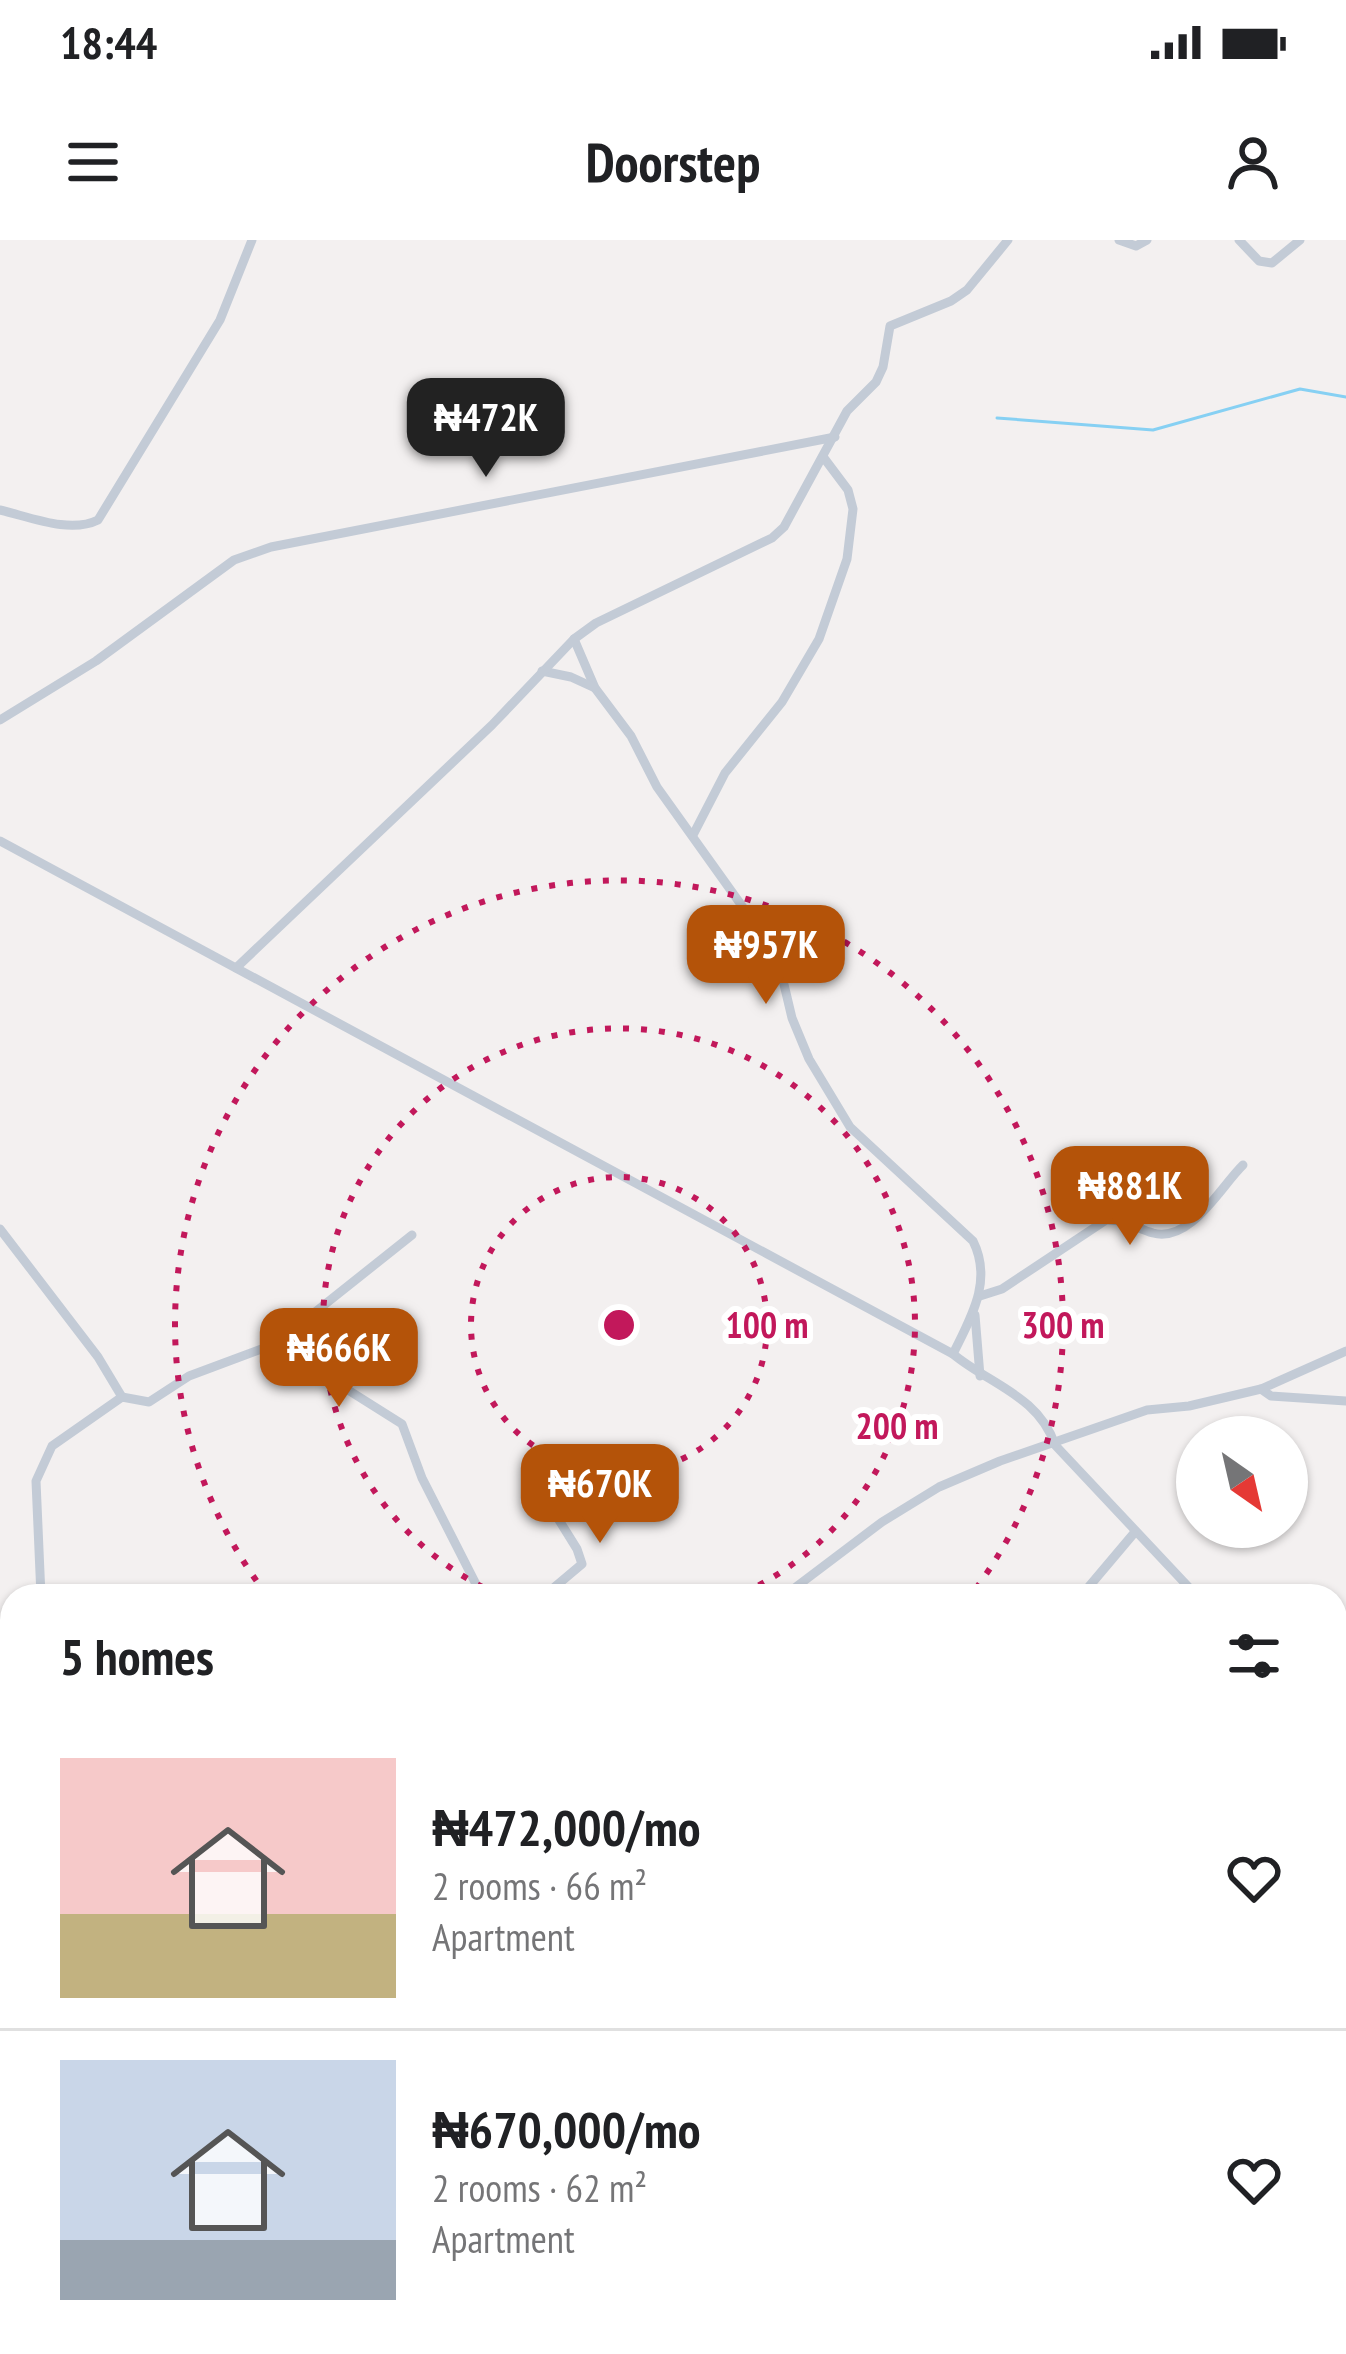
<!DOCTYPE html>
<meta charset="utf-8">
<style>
:root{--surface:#fff;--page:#f6f6f6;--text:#202124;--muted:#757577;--line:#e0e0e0;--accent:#b45309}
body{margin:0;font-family:"PT Sans Narrow",sans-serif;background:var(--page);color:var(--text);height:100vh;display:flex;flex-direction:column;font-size:45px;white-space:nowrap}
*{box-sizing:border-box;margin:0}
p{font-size:39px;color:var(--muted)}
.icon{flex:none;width:66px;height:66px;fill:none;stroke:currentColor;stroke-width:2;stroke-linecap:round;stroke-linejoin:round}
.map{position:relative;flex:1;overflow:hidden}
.drawer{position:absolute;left:0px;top:1344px;width:1347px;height:771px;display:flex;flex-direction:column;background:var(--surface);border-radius:36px 36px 0 0;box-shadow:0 3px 9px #0004}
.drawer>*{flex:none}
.needle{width:78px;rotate:146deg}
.fabs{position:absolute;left:1176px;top:1176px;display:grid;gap:24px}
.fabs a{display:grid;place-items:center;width:132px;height:132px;border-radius:50%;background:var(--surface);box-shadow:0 3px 9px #0004;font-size:60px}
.price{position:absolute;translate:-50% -102px;padding:0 27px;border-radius:24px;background:var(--accent);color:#fff;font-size:39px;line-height:78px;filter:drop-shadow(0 3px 6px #0008)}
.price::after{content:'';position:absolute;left:50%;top:72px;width:36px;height:27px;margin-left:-18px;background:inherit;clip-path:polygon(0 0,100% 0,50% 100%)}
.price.selected{background:#222;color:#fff}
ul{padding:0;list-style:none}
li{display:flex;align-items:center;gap:36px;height:300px;padding:0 60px}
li+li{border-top:3px solid var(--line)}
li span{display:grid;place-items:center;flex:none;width:336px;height:240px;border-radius:0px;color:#555}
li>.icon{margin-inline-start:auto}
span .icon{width:144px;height:144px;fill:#fffc;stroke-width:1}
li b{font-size:51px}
h2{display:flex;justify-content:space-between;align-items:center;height:144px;padding:0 60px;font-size:51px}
.status{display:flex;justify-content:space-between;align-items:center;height:84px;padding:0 60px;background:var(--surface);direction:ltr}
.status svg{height:33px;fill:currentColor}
header{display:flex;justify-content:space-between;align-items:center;height:156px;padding:0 60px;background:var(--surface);font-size:54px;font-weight:600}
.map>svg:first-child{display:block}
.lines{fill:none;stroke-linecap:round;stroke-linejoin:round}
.stream{stroke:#86d0f3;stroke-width:3}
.minor{stroke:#c3cbd6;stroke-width:9}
.ring{fill:none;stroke:#c2185b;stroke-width:6;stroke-dasharray:6 12}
.centre{fill:#c2185b;stroke:#fff;stroke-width:6}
.ring-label{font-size:36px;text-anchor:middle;font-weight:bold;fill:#c2185b;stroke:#fff;stroke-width:12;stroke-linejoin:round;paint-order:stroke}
</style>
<div class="status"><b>18:44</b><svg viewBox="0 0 49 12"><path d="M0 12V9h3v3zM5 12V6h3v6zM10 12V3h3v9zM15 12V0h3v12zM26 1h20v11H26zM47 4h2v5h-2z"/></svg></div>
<header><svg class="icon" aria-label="menu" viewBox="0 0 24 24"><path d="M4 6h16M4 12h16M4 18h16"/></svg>Doorstep<svg class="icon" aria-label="person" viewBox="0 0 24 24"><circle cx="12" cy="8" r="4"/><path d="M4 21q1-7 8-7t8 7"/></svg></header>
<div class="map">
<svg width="1346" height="2114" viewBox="0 0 1346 2114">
<rect width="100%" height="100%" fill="#f3f0f0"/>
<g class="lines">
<polyline class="stream" points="997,178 1153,190 1300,149 1346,157"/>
<g class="minor">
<polyline points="1119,0 1136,6 1147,0"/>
<polyline points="1239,0 1259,21 1272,23 1300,0"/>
<path d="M0,270C30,277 70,294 98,280L220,80L252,0"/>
<path d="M574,399L595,448L631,496L657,547L777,715L792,778L809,819L850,887L973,1001C993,1041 971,1077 953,1114"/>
<polyline points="542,431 571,437 595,448"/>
<polyline points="0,480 96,421 234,320 271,307 835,197"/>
<polyline points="693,595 725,533 782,462 819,399 847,319 853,269 848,250 824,218"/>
<path d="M0,601L953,1114C989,1144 1039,1156 1055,1205L1197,1356"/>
<polyline points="236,728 492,485 574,399 596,383 772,298 784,287 847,171 876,142 883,127 890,86 951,61 967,50 1008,0"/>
<polyline points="0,989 98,1117 122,1157"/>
<path d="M980,1056L1002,1049L1106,980C1125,979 1136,988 1153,993C1191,1003 1221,946 1243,925"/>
<polyline points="975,1075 980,1136"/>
<polyline points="275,1104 402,1184 422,1238 482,1356"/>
<polyline points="1261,1149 1271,1156 1346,1161"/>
<polyline points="534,1240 577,1309 582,1324 544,1356"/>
<polyline points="41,1356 36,1241 52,1206 122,1157 149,1162 189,1136 275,1104 412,995"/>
<polyline points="784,1356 882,1282 939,1247 1000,1221 1147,1170 1189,1166 1261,1149 1346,1111"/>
<polyline points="1081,1356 1135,1292"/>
<polyline points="1335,1498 1346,1509"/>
<polyline points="1335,1597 1346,1579"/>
<polyline points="0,1679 12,1674"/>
<polyline points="1335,1990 1346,1996"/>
<polyline points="1335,2097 1346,2107"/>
<polyline points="931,2103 936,2114"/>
<polyline points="410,2114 410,2103"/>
</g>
</g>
<g class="ring">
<circle cx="619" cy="1085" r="148"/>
<path d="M499 1355A296 296 0 1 1 739 1355"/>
<path d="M267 1355A444 444 0 1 1 971 1355"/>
</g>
<circle cx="619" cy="1085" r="18" class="centre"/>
<g class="ring-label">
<text x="767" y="1098">100 m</text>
<text x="1063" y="1098">300 m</text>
<text x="897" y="1199">200 m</text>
</g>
</svg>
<div class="fabs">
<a><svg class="needle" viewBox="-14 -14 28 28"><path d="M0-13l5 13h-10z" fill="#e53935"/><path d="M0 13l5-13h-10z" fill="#757577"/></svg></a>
</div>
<b class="price selected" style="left:486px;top:240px">₦472K</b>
<b class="price" style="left:766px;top:767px">₦957K</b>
<b class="price" style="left:1130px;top:1008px">₦881K</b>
<b class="price" style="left:339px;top:1170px">₦666K</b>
<b class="price" style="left:600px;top:1306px">₦670K</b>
<section class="drawer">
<h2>5 homes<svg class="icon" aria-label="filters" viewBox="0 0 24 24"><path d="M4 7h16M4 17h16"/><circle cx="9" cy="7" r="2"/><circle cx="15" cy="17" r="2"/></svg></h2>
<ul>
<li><span style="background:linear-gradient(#f6c9c9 65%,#c2b280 0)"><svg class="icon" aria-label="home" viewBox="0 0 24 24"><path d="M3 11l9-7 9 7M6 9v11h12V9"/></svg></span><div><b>₦472,000/mo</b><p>2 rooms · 66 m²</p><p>Apartment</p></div><svg class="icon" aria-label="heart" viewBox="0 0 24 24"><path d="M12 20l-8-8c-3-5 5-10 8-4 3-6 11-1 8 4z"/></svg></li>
<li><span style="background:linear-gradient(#c9d6e8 75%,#9aa5b1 0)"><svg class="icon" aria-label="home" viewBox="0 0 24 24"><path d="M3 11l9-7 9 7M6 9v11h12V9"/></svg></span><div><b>₦670,000/mo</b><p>2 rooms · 62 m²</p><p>Apartment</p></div><svg class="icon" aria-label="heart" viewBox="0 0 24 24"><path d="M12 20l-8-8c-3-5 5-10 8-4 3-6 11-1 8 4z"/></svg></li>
</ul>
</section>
</div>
